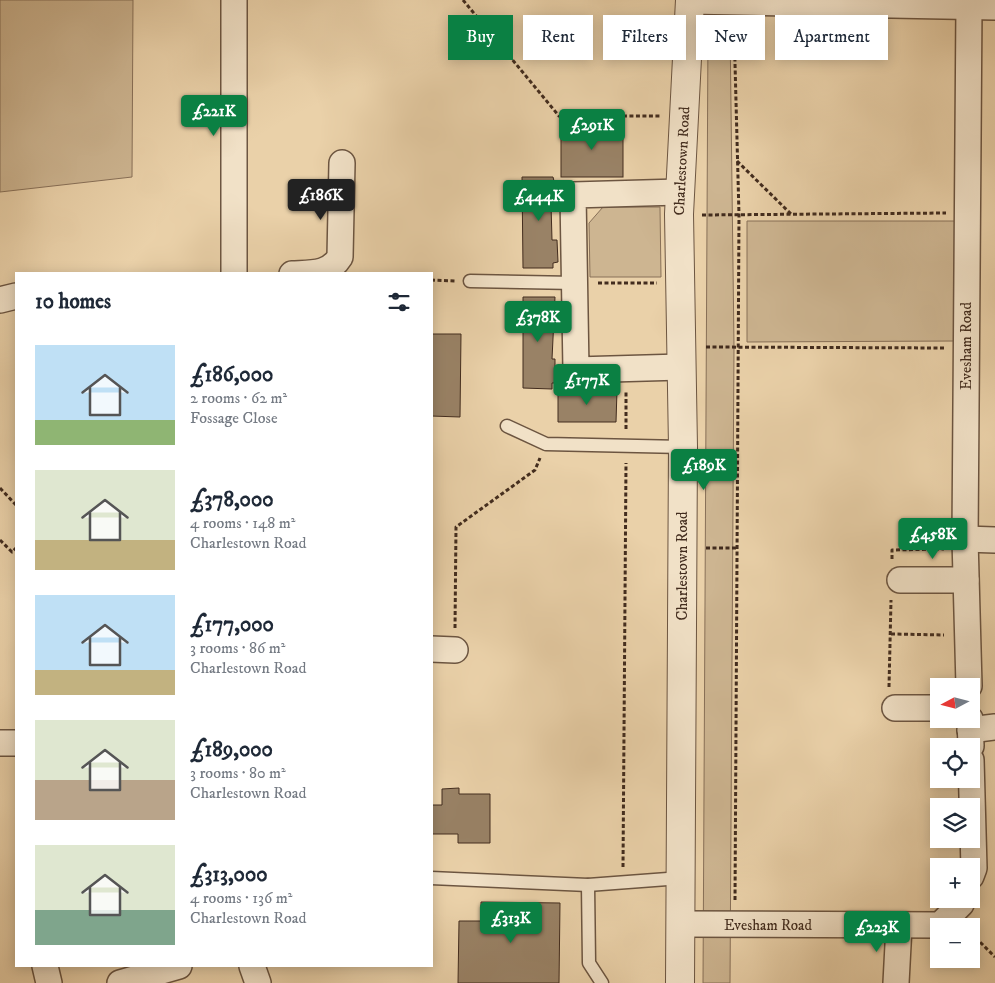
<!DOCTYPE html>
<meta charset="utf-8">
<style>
:root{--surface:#fff;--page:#f6f6f7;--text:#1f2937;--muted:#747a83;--accent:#0b8043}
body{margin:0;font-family:"IM FELL DW Pica",serif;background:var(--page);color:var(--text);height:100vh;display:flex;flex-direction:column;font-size:19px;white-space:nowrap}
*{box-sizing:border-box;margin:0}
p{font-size:16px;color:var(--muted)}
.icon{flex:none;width:28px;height:28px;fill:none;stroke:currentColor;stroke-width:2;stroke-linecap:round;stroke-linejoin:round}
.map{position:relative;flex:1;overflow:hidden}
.panel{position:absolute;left:15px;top:272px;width:418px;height:695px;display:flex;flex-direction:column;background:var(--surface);border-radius:0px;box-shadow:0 2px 12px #0003}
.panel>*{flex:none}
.hud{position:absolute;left:448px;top:15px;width:472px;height:45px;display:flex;gap:10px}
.needle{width:32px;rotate:263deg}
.fabs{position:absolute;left:930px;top:678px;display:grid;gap:10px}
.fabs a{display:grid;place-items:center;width:50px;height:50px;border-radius:0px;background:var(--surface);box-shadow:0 2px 12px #0003;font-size:25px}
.price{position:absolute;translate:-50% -42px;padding:0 11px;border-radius:5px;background:var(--accent);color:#fff;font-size:16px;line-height:32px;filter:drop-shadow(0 1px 2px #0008)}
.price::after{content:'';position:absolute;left:50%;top:30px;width:15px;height:11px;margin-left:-8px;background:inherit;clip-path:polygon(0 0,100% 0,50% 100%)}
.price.current{background:#222;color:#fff}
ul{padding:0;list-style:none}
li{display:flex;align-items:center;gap:15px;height:125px;padding:0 20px}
li span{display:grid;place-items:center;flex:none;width:140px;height:100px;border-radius:0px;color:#555}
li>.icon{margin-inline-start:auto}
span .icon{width:60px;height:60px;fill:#fffc;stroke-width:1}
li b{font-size:21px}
h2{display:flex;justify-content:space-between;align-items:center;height:60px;padding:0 20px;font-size:21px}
.tag{padding:0 18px;border-radius:0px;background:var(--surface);box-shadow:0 2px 12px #0003;font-size:18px;line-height:45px}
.tag.current{background:var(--accent);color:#fff}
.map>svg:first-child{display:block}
.green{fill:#cdb591;stroke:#887058}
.building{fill:#998266;stroke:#422c1e}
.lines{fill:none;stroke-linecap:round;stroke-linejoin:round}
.service-casing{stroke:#6c5541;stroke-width:15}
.minor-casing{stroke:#6c5541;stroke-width:28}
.tertiary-casing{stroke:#6c5541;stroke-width:30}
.path{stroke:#422c1e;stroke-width:3;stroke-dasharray:4 2.5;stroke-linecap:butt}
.service{stroke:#f1e1c7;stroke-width:12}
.minor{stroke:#f1e1c7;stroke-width:25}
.tertiary{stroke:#f1e1c7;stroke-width:28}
.labels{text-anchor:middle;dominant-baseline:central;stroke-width:4;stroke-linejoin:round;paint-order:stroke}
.street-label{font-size:15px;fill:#422c1e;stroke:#f1e1c7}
</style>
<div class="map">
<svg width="995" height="983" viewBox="0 0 995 983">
<rect width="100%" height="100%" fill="#ead1a9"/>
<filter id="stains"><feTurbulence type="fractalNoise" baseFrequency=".004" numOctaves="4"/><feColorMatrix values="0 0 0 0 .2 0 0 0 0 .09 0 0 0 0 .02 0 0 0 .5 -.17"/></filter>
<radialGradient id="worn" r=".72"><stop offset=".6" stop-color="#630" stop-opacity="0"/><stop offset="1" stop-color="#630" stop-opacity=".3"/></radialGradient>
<g class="green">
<polygon points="0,0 133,0 132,177 0,192"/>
<polygon points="722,17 730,26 734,347 730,983 703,983 708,31"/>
<polygon points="603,207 660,207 661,277 590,277 589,223"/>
<polygon points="747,221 955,221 956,341 747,342"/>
</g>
<g class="building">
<rect x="561" y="125" width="62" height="52"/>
<polygon points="522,177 553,177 554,181 557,181 558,204 551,204 552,240 557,240 558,262 553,263 553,268 523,268"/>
<polygon points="523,297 555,297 552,359 555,359 555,383 552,383 552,389 523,388"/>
<polygon points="431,334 461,334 460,417 431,416"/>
<polygon points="558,390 617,390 616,422 558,422"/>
<polygon points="459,788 459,794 490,794 490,843 458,843 458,834 431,834 431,805 442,805 442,789"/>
<polygon points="481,902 560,903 559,983 458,983 459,921 481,921"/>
</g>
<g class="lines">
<g class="service-casing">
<g id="service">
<polyline points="470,281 575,283"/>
<polyline points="507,426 546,444 683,447"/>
<polyline points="431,878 588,885 681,878"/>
<polyline points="588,885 589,963 602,983"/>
</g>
</g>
<g class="minor-casing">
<g id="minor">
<polyline points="690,1 995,7"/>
<polyline points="679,192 573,195 576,370 681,367"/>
<polyline points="234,274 234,0"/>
<path d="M292,274C311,273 329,275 340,257L342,163"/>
<polyline points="0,300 16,296"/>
<polyline points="965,539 995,540"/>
<polyline points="900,580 966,580"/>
<polyline points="431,649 455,650"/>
<polyline points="969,686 965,539 969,5"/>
<polyline points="895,708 939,708"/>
<polyline points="970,719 971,746"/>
<polyline points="970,730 995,727"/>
<polyline points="0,743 16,743"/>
<polyline points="971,760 974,868 971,876"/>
<polyline points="680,924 940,925 961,904 963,899"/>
<polyline points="45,966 49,983"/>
<polyline points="252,966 258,983"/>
<polyline points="120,983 179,966"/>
<polyline points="896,983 899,926"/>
</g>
</g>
<g class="tertiary-casing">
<polyline id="tertiary" points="680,983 683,447 679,214 690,0"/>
</g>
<g class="path">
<polyline points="463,0 559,116 661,116"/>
<polyline points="734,25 739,215 735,901"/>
<polyline points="737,161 791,214"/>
<polyline points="702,215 946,213"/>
<polyline points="431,280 455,281"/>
<polyline points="598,283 657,283"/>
<polyline points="706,347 945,348"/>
<polyline points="626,429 626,391"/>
<polyline points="0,488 16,505"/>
<polyline points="0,540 12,552 16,548"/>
<polyline points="706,548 737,548"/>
<polyline points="892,559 892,550 944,549"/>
<polyline points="455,628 456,527 535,470 540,458"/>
<polyline points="891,634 944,635"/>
<polyline points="889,687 891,600"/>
<polyline points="623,867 626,463"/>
<polyline points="971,933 995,957"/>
</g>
<use href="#service" class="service"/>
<use href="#minor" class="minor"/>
<use href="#tertiary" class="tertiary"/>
</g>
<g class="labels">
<g class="street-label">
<text transform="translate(682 161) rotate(-87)">Charlestown Road</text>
<text transform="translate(966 346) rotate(-90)">Evesham Road</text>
<text transform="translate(682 566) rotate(-90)">Charlestown Road</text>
<text x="768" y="925">Evesham Road</text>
</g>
</g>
<rect width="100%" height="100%" filter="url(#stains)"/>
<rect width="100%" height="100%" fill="url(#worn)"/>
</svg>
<div class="fabs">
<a><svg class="needle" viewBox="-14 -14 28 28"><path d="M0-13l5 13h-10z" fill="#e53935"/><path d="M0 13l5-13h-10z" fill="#747a83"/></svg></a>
<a><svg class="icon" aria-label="locate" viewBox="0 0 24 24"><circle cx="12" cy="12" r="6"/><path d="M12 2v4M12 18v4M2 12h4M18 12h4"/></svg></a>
<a><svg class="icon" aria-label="layers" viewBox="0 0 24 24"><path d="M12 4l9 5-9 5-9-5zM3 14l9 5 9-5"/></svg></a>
<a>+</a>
<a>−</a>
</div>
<b class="price" style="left:214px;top:137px">£221K</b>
<b class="price" style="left:592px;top:151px">£291K</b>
<b class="price current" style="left:321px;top:221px">£186K</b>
<b class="price" style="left:539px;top:222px">£444K</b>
<b class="price" style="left:538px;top:343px">£378K</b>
<b class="price" style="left:587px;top:406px">£177K</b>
<b class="price" style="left:704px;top:491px">£189K</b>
<b class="price" style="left:933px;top:560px">£458K</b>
<b class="price" style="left:511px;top:944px">£313K</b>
<b class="price" style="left:877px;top:953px">£223K</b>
<div class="hud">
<a class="tag current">Buy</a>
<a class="tag">Rent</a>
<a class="tag">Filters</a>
<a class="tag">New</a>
<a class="tag">Apartment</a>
</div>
<section class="panel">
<h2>10 homes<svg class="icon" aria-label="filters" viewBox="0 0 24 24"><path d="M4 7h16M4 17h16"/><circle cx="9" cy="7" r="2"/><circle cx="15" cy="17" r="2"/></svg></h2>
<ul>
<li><span style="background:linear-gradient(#bfe0f5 75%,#8fb573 0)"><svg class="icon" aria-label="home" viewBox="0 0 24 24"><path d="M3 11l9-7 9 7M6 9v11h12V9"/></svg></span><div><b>£186,000</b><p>2 rooms · 62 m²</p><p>Fossage Close</p></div></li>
<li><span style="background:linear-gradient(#dfe7d0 70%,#c2b280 0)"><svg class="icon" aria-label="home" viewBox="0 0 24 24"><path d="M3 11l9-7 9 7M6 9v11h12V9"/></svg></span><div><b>£378,000</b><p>4 rooms · 148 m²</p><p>Charlestown Road</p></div></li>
<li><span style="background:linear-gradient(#bfe0f5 75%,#c2b280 0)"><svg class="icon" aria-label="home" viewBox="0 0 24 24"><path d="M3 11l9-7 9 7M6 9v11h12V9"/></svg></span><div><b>£177,000</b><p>3 rooms · 86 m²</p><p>Charlestown Road</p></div></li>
<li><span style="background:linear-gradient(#dfe7d0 60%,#b9a48a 0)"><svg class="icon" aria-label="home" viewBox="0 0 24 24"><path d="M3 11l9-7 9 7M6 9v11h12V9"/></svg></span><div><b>£189,000</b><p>3 rooms · 80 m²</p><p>Charlestown Road</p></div></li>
<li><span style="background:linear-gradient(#dfe7d0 65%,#7fa58c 0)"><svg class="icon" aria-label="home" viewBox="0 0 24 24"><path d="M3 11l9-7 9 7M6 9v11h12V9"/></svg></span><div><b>£313,000</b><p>4 rooms · 136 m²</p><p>Charlestown Road</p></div></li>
</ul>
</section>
</div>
